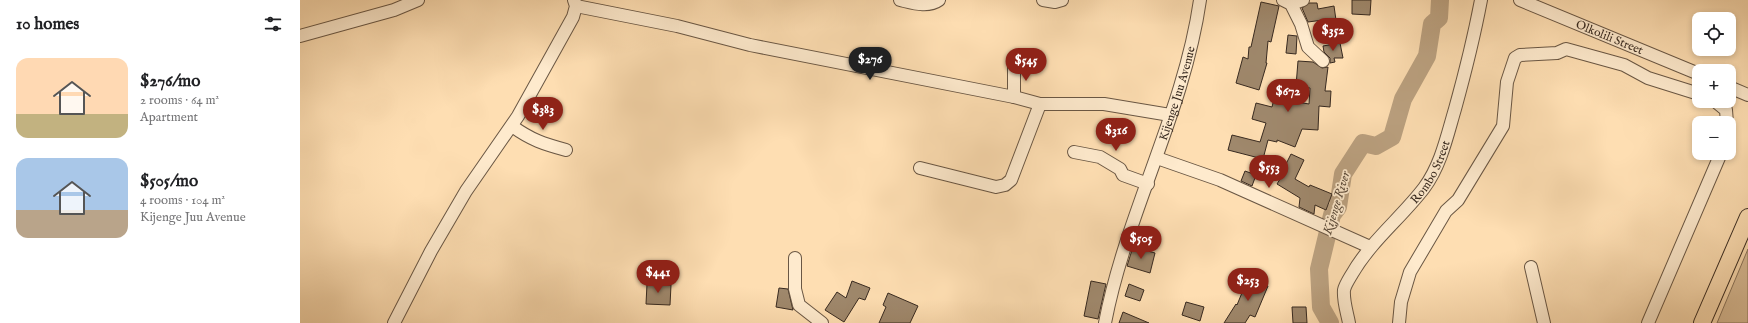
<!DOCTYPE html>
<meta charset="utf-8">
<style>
:root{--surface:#fff;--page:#f2f2f2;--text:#202124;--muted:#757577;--accent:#8f2418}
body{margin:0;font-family:"IM FELL English",serif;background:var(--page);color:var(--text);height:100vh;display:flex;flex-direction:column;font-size:15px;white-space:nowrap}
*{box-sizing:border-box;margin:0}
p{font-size:13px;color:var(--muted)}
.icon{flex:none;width:22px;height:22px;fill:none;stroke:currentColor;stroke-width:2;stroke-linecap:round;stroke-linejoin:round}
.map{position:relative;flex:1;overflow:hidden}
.sheet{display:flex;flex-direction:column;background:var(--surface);width:300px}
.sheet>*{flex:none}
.buttons{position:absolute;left:1392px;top:12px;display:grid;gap:8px}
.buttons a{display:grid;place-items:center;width:44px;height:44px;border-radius:8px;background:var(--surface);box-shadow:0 2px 6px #0003;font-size:20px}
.price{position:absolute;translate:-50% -34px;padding:0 9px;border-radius:14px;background:var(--accent);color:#fff;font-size:13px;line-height:26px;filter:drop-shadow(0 1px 2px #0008)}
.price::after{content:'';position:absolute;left:50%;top:24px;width:12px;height:9px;margin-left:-6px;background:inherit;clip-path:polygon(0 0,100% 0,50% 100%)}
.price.selected{background:#222;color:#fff}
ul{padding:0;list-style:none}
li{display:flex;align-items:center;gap:12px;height:100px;padding:0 16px}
li span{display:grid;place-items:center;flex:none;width:112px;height:80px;border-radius:12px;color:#555}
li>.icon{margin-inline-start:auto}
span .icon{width:48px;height:48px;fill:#fffc;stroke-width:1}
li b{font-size:17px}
h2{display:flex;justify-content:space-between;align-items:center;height:48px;padding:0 16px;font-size:17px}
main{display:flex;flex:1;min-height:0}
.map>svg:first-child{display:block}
.green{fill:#dcbf99;stroke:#8a745c}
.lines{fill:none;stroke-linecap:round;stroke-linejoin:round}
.river{stroke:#bba180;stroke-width:18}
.building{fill:#9f886c;stroke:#382a20}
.minor-casing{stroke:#6a5744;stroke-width:14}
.major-casing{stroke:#382a20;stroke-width:18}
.minor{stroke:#feeacd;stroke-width:12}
.major{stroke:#fedeb2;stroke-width:16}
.labels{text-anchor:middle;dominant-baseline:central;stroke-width:3.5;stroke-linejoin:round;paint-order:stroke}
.street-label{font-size:12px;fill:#382a20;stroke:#feeacd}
.water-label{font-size:13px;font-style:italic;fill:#5f4e3d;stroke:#feeacd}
</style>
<main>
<section class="sheet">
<h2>10 homes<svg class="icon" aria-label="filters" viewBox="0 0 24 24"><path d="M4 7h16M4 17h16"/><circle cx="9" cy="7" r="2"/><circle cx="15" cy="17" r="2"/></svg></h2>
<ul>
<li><span style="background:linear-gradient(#ffd9b3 70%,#c2b280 0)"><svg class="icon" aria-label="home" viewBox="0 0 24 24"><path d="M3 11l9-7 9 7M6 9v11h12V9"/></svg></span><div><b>$276/mo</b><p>2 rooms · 64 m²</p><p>Apartment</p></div></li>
<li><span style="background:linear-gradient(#a9c7e8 65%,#b9a48a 0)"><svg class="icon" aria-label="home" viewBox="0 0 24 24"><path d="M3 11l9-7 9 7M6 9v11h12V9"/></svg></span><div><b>$505/mo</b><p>4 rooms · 104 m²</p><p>Kijenge Juu Avenue</p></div></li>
</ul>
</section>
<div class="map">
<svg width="1448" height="323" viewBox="0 0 1448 323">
<rect width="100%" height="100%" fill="#fedeb2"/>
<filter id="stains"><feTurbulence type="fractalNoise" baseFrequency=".005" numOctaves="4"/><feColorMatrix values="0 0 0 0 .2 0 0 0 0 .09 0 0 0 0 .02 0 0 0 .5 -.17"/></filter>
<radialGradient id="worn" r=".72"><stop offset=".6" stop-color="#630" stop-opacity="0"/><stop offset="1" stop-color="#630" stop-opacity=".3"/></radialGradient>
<polygon class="green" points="1448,249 1448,323 1417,323"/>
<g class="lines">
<polyline class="river" points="1030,323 1021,307 1019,269 1032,215 1038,207 1043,174 1063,143 1076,146 1092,137 1103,99 1127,56 1132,24 1139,18 1140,0"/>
</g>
<g class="building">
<polygon points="1052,0 1071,0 1070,15 1052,14"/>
<polygon points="961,2 979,6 971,42 968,41 966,63 967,63 959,90 936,83 943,57 948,59 949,47 951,47"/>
<polygon points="1009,3 1017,3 1018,9 1034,6 1036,20 1023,23 1023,20 1008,22 1002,8"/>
<polygon points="988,35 997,36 996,54 986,53"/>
<polygon points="1040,43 1043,58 1034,58 1035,62 1030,63 1030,58 1024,52 1023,46"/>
<polygon points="998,61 1013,62 1022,68 1028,67 1025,91 1031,91 1030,107 1019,106 1018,130 1002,129 995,147 977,140 977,142 968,140 963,159 928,150 932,135 960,142 966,123 952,119 956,103 972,107 977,87 993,92 991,101 1009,104 1010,88 996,86"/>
<polygon points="991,154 1004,160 995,179 1009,187 1010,185 1032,194 1026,210 1015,205 1014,214 999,207 1000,198 977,184 985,171 983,170"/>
<polygon points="945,171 956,175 952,186 941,181"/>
<polygon points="833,247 855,253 850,273 827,266"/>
<polygon points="948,278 968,286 955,317 950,315 945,323 924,323 936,304 937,305"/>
<polygon points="552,281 570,288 565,300 559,298 544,322 525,310 537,292 546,298"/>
<polygon points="791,281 806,284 798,319 784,316"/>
<polygon points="347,284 371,285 370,305 346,304"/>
<polygon points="829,284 844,290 840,301 825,296"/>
<polygon points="479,288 488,289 493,310 476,307"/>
<polygon points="588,293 618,306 610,323 579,323 586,307 583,305"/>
<polygon points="886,302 904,307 900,321 882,315"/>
<polygon points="992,307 1006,307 1007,323 993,323"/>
<polygon points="823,312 849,323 819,323"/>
</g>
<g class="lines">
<g class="minor-casing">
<g id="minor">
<path d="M600,0C613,3 628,8 639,0"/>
<polyline points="743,0 755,2 762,0"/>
<polyline points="983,0 991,4 1001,24 1008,47 1023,61"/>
<path id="s1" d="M1220,0L1399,74"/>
<polyline points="991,4 1003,0"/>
<polyline points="276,6 377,26 450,45 714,97 740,104 804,104 870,115"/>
<polyline points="0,36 94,10 118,0"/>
<polyline points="714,67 714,97"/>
<polyline points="1429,87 1448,95"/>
<polyline points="1415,101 1426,110 1427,123"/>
<path d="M212,126C231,140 244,144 266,150"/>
<polyline points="774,152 800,157 820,169 823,175 848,184"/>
<polyline points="857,158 920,180 1070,247"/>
<polyline points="620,168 696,187 705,185 711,180 740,104"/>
<polyline points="495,258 495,289 499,305 522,323"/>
<polyline points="1231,267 1244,323"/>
<polyline points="94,323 131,251 166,191 218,116 273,17 276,6 274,0"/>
<path id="s2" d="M805,323C826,213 884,112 900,0"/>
<path id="s3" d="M1049,323C1047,312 1043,301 1044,290C1045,285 1049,279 1052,274C1071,241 1101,218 1124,188C1141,165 1147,136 1155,109C1165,73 1174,37 1181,0"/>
<polyline points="1099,323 1101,302 1110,272 1146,211 1158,200 1203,126 1207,82 1215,58 1220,55 1257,53 1266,49 1324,65 1348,78 1399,94"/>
<polyline points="1348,323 1421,153"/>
</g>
</g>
<g class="major-casing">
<polyline id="major" points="1402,323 1448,217"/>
</g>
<use href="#minor" class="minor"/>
<use href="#major" class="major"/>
</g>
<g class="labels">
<g class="street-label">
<text stroke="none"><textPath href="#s1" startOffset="97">Olkolili Street</textPath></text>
<text stroke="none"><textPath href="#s2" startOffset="241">Kijenge Juu Avenue</textPath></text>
<text stroke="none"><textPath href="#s3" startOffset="181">Rombo Street</textPath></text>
</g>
<g class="water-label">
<text transform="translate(1037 203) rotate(-73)">Kijenge River</text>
</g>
</g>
<rect width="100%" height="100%" filter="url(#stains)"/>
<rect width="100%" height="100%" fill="url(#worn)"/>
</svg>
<div class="buttons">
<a><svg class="icon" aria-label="locate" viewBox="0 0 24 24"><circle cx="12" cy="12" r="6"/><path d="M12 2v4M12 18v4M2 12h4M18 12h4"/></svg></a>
<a>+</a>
<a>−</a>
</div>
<b class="price" style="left:1033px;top:52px">$352</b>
<b class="price selected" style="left:570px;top:81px">$276</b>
<b class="price" style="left:726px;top:82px">$545</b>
<b class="price" style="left:988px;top:113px">$672</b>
<b class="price" style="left:243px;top:131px">$383</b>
<b class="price" style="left:816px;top:152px">$316</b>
<b class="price" style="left:969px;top:189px">$553</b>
<b class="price" style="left:841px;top:260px">$505</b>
<b class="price" style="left:358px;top:294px">$441</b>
<b class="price" style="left:948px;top:302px">$253</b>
</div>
</main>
